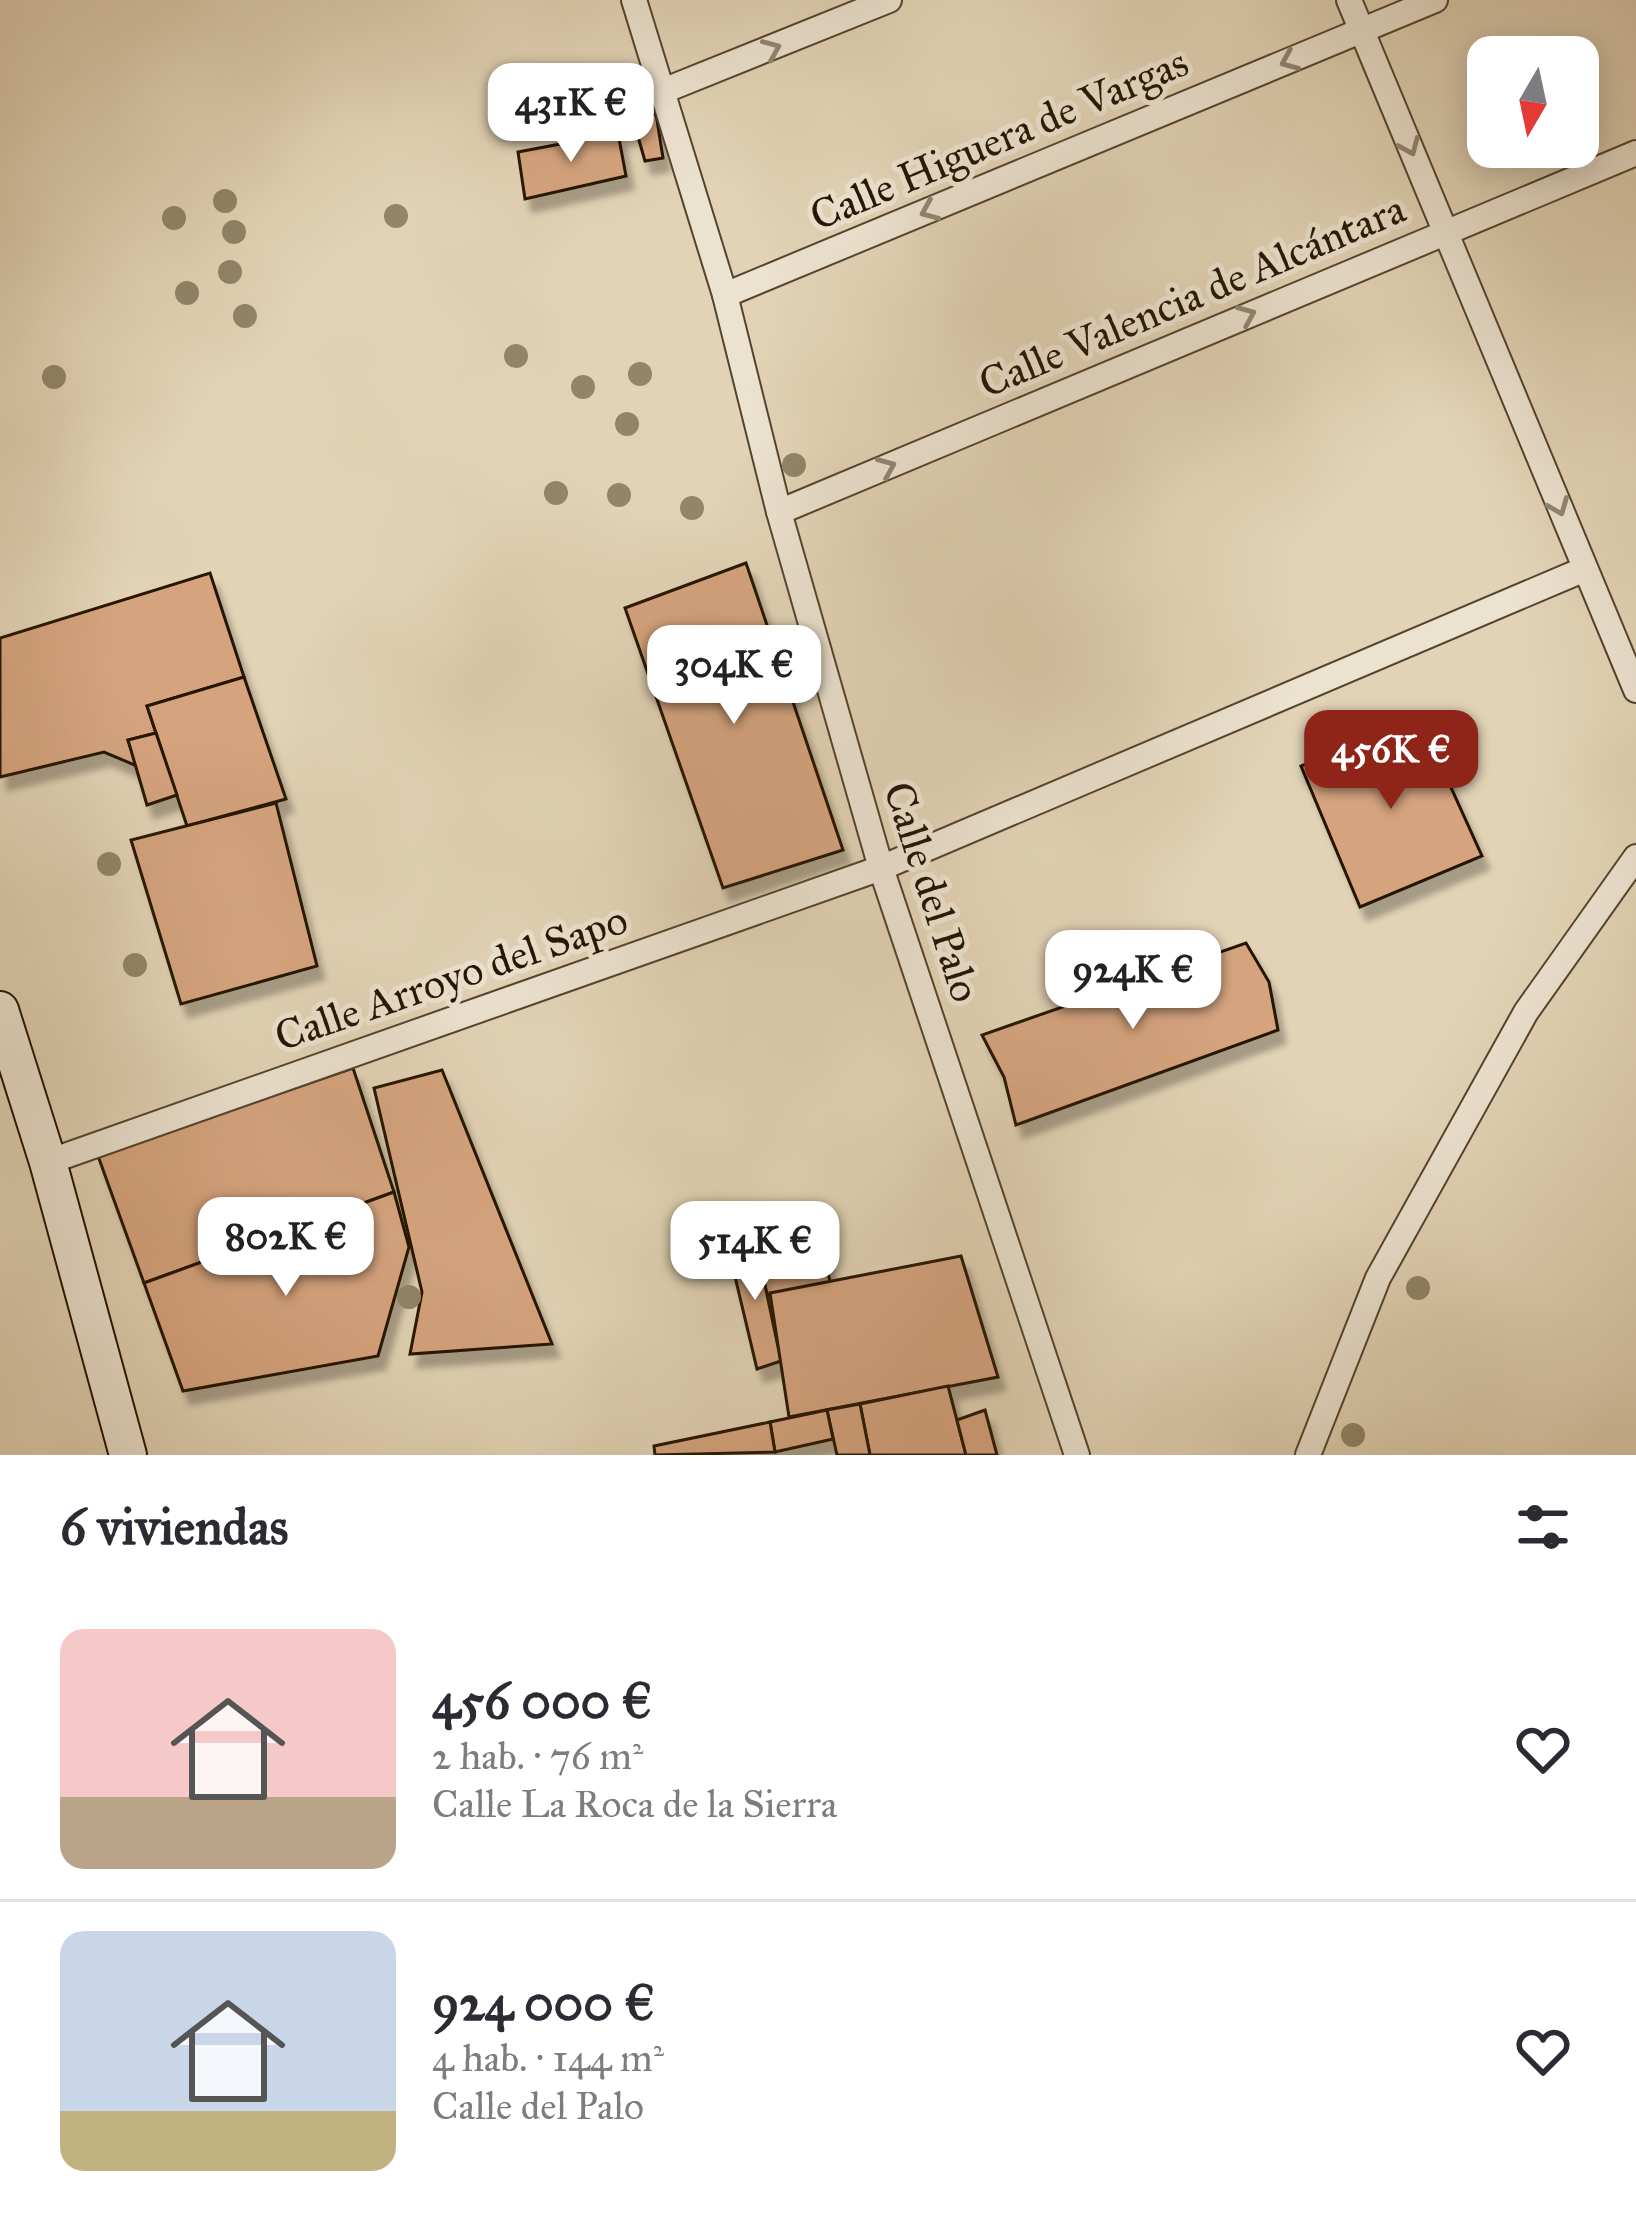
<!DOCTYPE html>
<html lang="es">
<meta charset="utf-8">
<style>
:root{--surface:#fff;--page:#f7f7f7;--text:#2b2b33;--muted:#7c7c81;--line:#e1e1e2;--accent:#8f2418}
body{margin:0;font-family:"IM FELL Great Primer",serif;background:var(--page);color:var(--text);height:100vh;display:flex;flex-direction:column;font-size:45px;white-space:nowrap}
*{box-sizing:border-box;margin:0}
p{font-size:39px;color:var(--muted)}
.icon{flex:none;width:66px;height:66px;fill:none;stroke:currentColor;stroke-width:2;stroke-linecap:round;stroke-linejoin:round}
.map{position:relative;height:1455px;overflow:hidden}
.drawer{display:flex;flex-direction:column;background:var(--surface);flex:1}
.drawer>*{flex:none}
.needle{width:78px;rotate:189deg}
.tools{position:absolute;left:1467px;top:36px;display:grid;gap:24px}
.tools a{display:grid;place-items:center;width:132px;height:132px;border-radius:24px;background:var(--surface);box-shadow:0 6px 30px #0003;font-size:60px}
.price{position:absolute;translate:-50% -102px;padding:0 27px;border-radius:24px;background:#fff;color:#222;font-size:39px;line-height:78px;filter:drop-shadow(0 3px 6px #0008)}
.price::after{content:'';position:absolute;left:50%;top:72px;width:36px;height:27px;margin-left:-18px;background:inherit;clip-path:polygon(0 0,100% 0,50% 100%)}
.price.on{background:var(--accent);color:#fff}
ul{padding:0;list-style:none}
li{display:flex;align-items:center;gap:36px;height:300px;padding:0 60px}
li+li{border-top:3px solid var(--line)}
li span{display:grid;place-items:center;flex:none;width:336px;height:240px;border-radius:24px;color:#555}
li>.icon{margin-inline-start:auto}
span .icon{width:144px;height:144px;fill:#fffc;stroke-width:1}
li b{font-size:51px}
h2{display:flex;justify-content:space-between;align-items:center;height:144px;padding:0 60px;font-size:51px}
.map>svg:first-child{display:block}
.building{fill:#d5a47f;stroke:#251400;stroke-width:3;filter:url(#shadow)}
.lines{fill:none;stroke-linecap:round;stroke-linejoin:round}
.street-casing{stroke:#54442e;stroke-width:28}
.secondary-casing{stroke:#251400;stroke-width:40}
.street{stroke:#ece2d0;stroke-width:24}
.secondary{stroke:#ece2d0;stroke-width:36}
.tree{fill:#928569}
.oneway{stroke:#928572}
.labels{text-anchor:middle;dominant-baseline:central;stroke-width:10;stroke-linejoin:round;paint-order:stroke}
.street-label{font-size:42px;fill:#251400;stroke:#ece2d0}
</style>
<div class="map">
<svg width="1636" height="1455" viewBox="0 0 1636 1455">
<defs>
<filter id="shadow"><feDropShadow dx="7" dy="13" stdDeviation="3" flood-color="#0004"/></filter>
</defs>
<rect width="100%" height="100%" fill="#e2d3b6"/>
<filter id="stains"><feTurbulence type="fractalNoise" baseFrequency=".00167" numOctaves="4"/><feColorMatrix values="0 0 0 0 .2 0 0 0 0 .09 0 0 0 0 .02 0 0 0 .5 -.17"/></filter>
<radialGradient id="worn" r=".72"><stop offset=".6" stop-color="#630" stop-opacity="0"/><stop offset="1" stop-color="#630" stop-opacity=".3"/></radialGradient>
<g class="building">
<polygon points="656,114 663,158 645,161 634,123"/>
<polygon points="618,133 626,176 525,199 518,152"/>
<polygon points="746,563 843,850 723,888 625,608"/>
<polygon points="210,573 244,677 147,706 156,733 128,740 137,766 104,752 0,777 0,638"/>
<polygon points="244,677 286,799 187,826 147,706"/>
<polygon points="1419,717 1482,856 1360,907 1301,766"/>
<polygon points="156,733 177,795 147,805 128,740"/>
<polygon points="276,803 317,966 181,1004 131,840"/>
<polygon points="1246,943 1269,982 1278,1030 1016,1125 1004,1077 982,1035"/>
<polygon points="353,1068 394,1192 144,1283 98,1156"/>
<polygon points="442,1070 552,1344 410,1354 422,1292 374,1088"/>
<polygon points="394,1192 409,1247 378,1356 183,1391 144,1283"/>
<polygon points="817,1219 830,1282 767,1295 755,1238"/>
<polygon points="755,1238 781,1361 757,1369 728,1247"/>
<polygon points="961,1256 998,1377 789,1417 770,1293"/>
<polygon points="948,1386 966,1455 870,1455 860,1404"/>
<polygon points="860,1404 870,1455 837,1455 827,1410"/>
<polygon points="827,1410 833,1439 775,1452 770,1422"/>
<polygon points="985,1410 997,1455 966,1455 957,1420"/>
<polygon points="770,1422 775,1452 655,1455 654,1446"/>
</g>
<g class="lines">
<g class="street-casing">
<g id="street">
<polyline points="634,0 725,295 779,512 881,868 1077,1455"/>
<polyline points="1349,0 1636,690"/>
<polyline points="663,91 889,0"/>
<polyline points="725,295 1435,0"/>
<polyline points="779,512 1636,153"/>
<polyline points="48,1162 881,868 1585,569"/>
<polyline points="1308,1455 1378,1278 1526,1012 1636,857"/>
</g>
</g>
<g class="secondary-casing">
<polyline id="secondary" points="0,1010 48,1162 128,1455"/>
</g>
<use href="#street" class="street"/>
<use href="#secondary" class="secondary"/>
</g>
<g class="tree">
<circle cx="225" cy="201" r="12"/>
<circle cx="396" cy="216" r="12"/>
<circle cx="174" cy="218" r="12"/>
<circle cx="234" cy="232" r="12"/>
<circle cx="230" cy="272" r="12"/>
<circle cx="187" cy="293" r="12"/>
<circle cx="245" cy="316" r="12"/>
<circle cx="516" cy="356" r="12"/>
<circle cx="640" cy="374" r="12"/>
<circle cx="54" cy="377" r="12"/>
<circle cx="583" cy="387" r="12"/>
<circle cx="627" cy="424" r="12"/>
<circle cx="794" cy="465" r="12"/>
<circle cx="556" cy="493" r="12"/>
<circle cx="619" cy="495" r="12"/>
<circle cx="692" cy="508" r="12"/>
<circle cx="109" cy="864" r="12"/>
<circle cx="135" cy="965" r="12"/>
<circle cx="1418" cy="1288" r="12"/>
<circle cx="409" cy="1297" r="12"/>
<circle cx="1353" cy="1435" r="12"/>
</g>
<defs><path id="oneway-chevron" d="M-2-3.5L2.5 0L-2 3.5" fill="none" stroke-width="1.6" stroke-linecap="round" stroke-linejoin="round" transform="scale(3)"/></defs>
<g class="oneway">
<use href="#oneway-chevron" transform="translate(772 49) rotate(-23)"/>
<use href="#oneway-chevron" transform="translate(1289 61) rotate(157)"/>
<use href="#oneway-chevron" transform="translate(1410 147) rotate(67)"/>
<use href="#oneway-chevron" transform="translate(929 211) rotate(157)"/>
<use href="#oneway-chevron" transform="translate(1247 315) rotate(-23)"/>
<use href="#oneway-chevron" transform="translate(887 467) rotate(-23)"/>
<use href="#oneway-chevron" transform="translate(1559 507) rotate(68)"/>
</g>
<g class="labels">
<g class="street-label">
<text transform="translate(999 139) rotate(-23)">Calle Higuera de Vargas</text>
<text transform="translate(1192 296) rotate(-23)">Calle Valencia de Alcántara</text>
<text transform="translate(932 892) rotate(72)">Calle del Palo</text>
<text transform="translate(451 978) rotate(-19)">Calle Arroyo del Sapo</text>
</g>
</g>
<rect width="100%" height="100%" filter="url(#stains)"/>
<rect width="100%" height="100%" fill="url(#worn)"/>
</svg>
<div class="tools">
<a><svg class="needle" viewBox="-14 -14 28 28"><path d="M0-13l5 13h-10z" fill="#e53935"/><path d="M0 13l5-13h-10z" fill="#7c7c81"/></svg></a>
</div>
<b class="price" style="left:571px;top:165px">431K €</b>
<b class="price" style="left:734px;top:727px">304K €</b>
<b class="price on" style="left:1391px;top:812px">456K €</b>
<b class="price" style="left:1133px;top:1032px">924K €</b>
<b class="price" style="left:286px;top:1299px">802K €</b>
<b class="price" style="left:755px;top:1303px">514K €</b>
</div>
<section class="drawer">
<h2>6 viviendas<svg class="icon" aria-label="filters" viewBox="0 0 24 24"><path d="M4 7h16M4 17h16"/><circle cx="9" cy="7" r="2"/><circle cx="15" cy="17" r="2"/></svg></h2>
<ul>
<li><span style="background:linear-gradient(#f6c9c9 70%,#b9a48a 0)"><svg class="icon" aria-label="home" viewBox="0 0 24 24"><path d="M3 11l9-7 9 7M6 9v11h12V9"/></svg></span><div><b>456 000 €</b><p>2 hab. · 76 m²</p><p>Calle La Roca de la Sierra</p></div><svg class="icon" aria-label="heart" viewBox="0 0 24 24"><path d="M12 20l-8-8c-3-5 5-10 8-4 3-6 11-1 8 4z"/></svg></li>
<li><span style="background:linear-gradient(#c9d6e8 75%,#c2b280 0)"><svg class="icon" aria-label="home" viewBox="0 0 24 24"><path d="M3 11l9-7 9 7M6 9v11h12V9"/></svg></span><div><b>924 000 €</b><p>4 hab. · 144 m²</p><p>Calle del Palo</p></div><svg class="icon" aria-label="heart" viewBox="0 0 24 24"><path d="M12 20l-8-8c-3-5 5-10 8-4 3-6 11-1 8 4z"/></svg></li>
</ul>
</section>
